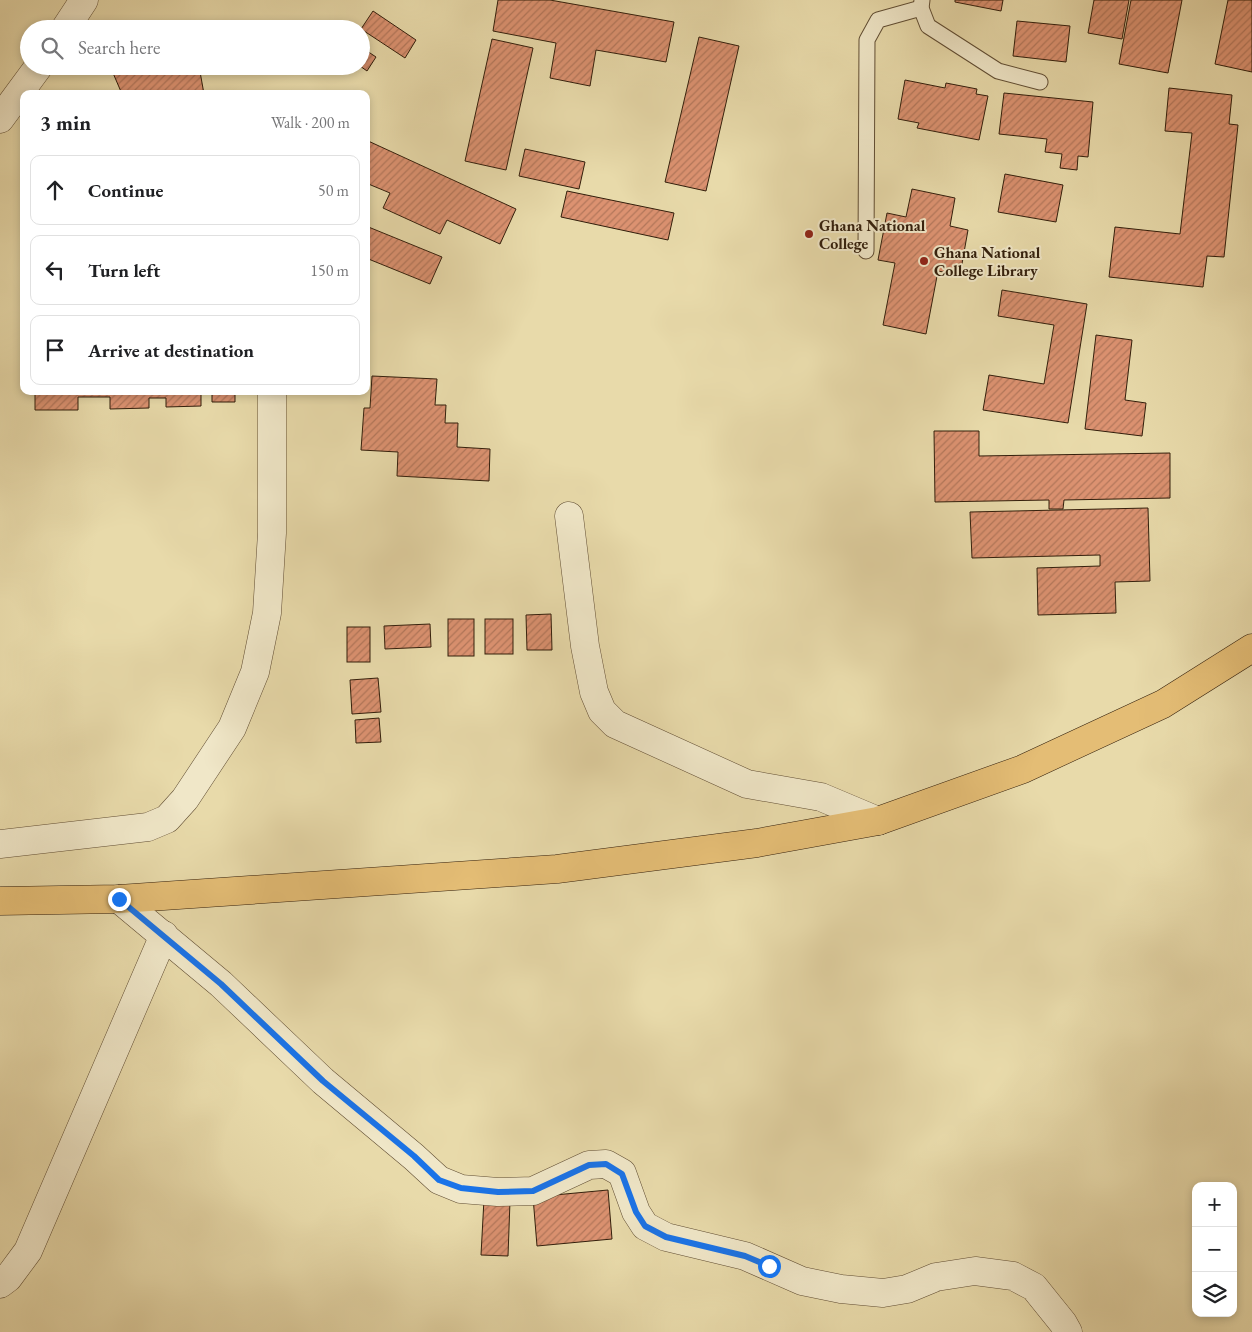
<!DOCTYPE html>
<meta charset="utf-8">
<style>
:root{--surface:#fff;--page:#f6f6f6;--text:#202124;--muted:#757577;--line:#e0e0e0}
body{margin:0;font-family:"EB Garamond",serif;background:var(--page);color:var(--text)}
.controls{position:absolute;right:15px;bottom:15px;display:grid;overflow:hidden;border-radius:10px;box-shadow:0 2px 8px #0003}
.controls button{width:45px;height:45px;display:grid;place-items:center;padding:0;border:0;border-bottom:1px solid var(--line);background:var(--surface);color:var(--text);font:25px sans-serif}
.stop{position:absolute;width:15px;height:15px;margin:-11px;border:4px solid #1a73e8;border-radius:50%;background:#fff}
.stop.end{background:#1a73e8;border-color:#fff;box-shadow:0 1px 5px #0008}
.list{margin:0;padding:0;list-style:none}
h2{display:flex;justify-content:space-between;align-items:center;height:65px;margin:0;padding:0 20px;font-size:21px}
h2 small{font-size:16px;font-weight:400;color:var(--muted)}
.list li{display:grid;grid-template-columns:32px 1fr auto;gap:15px;align-items:center;box-sizing:border-box;height:70px;margin:0 10px 10px;padding:0 10px;border:1px solid var(--line);border-radius:10px}
.list b{display:block;font-size:19px;white-space:nowrap}
.list em{font-size:16px;font-style:normal;color:var(--muted)}
.icon{flex:none;width:28px;height:28px;fill:none;stroke:currentColor;stroke-width:2;stroke-linecap:round;stroke-linejoin:round}
.map{position:relative;flex:none;width:1252px;height:1332px;overflow:hidden}
.search{position:absolute;background:var(--surface);box-shadow:0 2px 8px #0003;left:20px;top:20px;width:350px;height:55px;display:flex;align-items:center;gap:12px;box-sizing:border-box;padding:0 18px;border-radius:28px;color:var(--muted);font-size:19px}
.panel{position:absolute;background:var(--surface);box-shadow:0 2px 8px #0003;left:20px;top:90px;width:350px;height:305px;border-radius:10px}
.map>svg:first-child{display:block}
.building{fill:url(#building-hatch);stroke:#321e0b}
.lines{fill:none;stroke-linecap:round;stroke-linejoin:round}
.lane-casing{stroke:#604d33;stroke-width:17}
.street-casing{stroke:#604d33;stroke-width:29}
.highway-casing{stroke:#321e0b;stroke-width:29}
.lane{stroke:#f0e7c8;stroke-width:15}
.street{stroke:#f0e7c8;stroke-width:28}
.highway{stroke:#e4bd75;stroke-width:28}
.route{stroke:#1a73e8;stroke-width:6}
.poi-dot{fill:#8f2418;stroke:#f0e7c8;stroke-width:2}
.labels{text-anchor:middle;dominant-baseline:central;stroke-width:4;stroke-linejoin:round;paint-order:stroke}
.poi-label{font-size:16px;font-weight:bold;fill:#321e0b;stroke:#f0e7c8;text-anchor:start}
</style>
<div class="map">
<svg width="1252" height="1332" viewBox="0 0 1252 1332">
<defs>
<pattern id="building-hatch" width="6" height="6" patternUnits="userSpaceOnUse" patternTransform="scale(1.25)"><rect width="6" height="6" fill="#dc9271"/><path d="M-1 1l2-2M0 6l6-6M5 7l2-2" fill="none" stroke="#b3775b"/></pattern>
</defs>
<rect width="100%" height="100%" fill="#e8daaa"/>
<filter id="stains"><feTurbulence type="fractalNoise" baseFrequency=".004" numOctaves="4"/><feColorMatrix values="0 0 0 0 .2 0 0 0 0 .09 0 0 0 0 .02 0 0 0 .5 -.17"/></filter>
<radialGradient id="worn" r=".72"><stop offset=".6" stop-color="#630" stop-opacity="0"/><stop offset="1" stop-color="#630" stop-opacity=".3"/></radialGradient>
<g class="building">
<polygon points="498,0 550,0 674,22 666,62 596,50 590,86 550,78 556,43 493,31"/>
<polygon points="955,0 1003,0 1001,11 955,2"/>
<polygon points="1094,0 1129,0 1122,39 1088,33"/>
<polygon points="1131,0 1182,0 1168,73 1119,64"/>
<polygon points="1228,0 1252,0 1252,72 1215,64"/>
<polygon points="373,11 416,40 405,58 361,29"/>
<polygon points="1017,21 1070,26 1066,62 1013,56"/>
<polygon points="699,37 739,46 706,191 665,182"/>
<polygon points="492,39 533,48 506,170 465,161"/>
<polygon points="361,47 376,57 367,71 360,66"/>
<polygon points="110,66 199,66 204,94 122,94"/>
<polygon points="905,80 945,88 946,83 977,89 976,94 988,96 979,140 917,128 919,123 898,119"/>
<polygon points="1169,88 1232,95 1229,124 1238,125 1224,257 1207,256 1203,287 1109,277 1115,227 1180,234 1192,133 1165,131"/>
<polygon points="1004,93 1093,102 1088,157 1078,156 1077,170 1060,168 1062,154 1045,152 1047,139 999,134"/>
<polygon points="366,140 516,209 500,244 447,220 440,234 383,208 390,193 366,183"/>
<polygon points="525,149 585,162 579,189 519,176"/>
<polygon points="1005,174 1063,185 1056,222 998,212"/>
<polygon points="912,189 955,198 950,226 968,230 960,275 938,271 926,334 883,325 895,263 878,260 887,213 906,217"/>
<polygon points="567,191 674,213 668,240 561,217"/>
<polygon points="366,226 442,257 430,284 366,258"/>
<polygon points="1002,290 1087,304 1068,423 983,410 989,375 1044,384 1054,325 998,316"/>
<polygon points="1096,335 1132,340 1125,400 1146,403 1142,436 1085,429"/>
<polygon points="372,376 437,379 435,405 446,405 445,423 458,423 457,447 490,449 489,481 397,476 398,452 361,450 364,408 370,408"/>
<polygon points="35,391 235,391 235,402 212,402 212,394 201,394 201,406 166,407 166,398 149,398 149,408 110,409 110,397 78,397 78,410 35,410"/>
<polygon points="934,431 979,431 979,456 1170,453 1170,498 1064,500 1063,509 1049,509 1049,500 935,502"/>
<polygon points="1148,508 1150,581 1115,582 1116,613 1038,615 1037,568 1100,566 1100,555 972,558 970,512"/>
<polygon points="551,614 552,650 527,650 526,615"/>
<rect x="448" y="619" width="26" height="37"/>
<rect x="485" y="619" width="28" height="35"/>
<polygon points="430,624 431,647 385,649 384,626"/>
<rect x="347" y="627" width="23" height="35"/>
<polygon points="378,678 381,712 352,714 350,680"/>
<polygon points="379,718 381,742 356,743 355,720"/>
<polygon points="608,1190 612,1239 537,1246 533,1197"/>
<polygon points="484,1199 510,1201 508,1256 481,1255"/>
</g>
<g class="lines">
<g class="lane-casing">
<g id="lane">
<polyline points="922,0 921,8 928,26 998,71 1040,82"/>
<polyline points="866,251 867,40 878,20 921,8"/>
</g>
</g>
<g class="street-casing">
<g id="street">
<polyline points="65,29 84,0"/>
<polyline points="0,119 39,66"/>
<polyline points="569,516 585,646 594,692 602,711 615,724 747,784 821,797 878,821"/>
<polyline points="0,844 148,827 167,819 185,799 232,728 255,672 267,613 272,533 272,391"/>
<polyline points="119,899 221,984 323,1081 414,1157 439,1180 461,1189 498,1192 533,1191 589,1165 606,1164 622,1173 636,1212 645,1226 666,1237 745,1256 802,1281 841,1289 883,1293 907,1289 936,1277 975,1271 1013,1276 1034,1287 1063,1323 1068,1332"/>
<polyline points="0,1284 8,1278 28,1251 164,935"/>
</g>
</g>
<g class="highway-casing">
<polyline id="highway" points="0,901 119,899 557,869 757,843 878,821 1023,769 1163,704 1252,648"/>
</g>
<use href="#lane" class="lane"/>
<use href="#street" class="street"/>
<use href="#highway" class="highway"/>
</g>
<g class="lines">
<polyline class="route" points="119,899 221,984 323,1081 414,1156 439,1180 461,1188 498,1192 533,1191 589,1165 606,1164 622,1174 636,1212 645,1226 666,1237 745,1256 769,1266"/>
</g>
<g class="poi-dot">
<circle cx="809" cy="234" r="5"/>
<circle cx="924" cy="261" r="5"/>
</g>
<g class="labels">
<g class="poi-label">
<text x="819" y="225">Ghana National<tspan x="819" dy="18">College</tspan></text>
<text x="934" y="252">Ghana National<tspan x="934" dy="18">College Library</tspan></text>
</g>
</g>
<rect width="100%" height="100%" filter="url(#stains)"/>
<rect width="100%" height="100%" fill="url(#worn)"/>
</svg>
<div class="controls">
<button>+</button>
<button>−</button>
<button><svg class="icon" aria-label="layers" viewBox="0 0 24 24"><path d="M12 4l9 5-9 5-9-5zM3 14l9 5 9-5"/></svg></button>
</div>
<div class="stop" style="left:769px;top:1266px"></div>
<div class="stop end" style="left:119px;top:899px"></div>
<div class="search"><svg class="icon" aria-label="search" viewBox="0 0 24 24"><circle cx="10" cy="10" r="6"/><path d="M15 15l6 6"/></svg>Search here</div>
<section class="panel">
<h2>3 min<small>Walk · 200 m</small></h2>
<ul class="list">
<li><svg class="icon" aria-label="ahead" viewBox="0 0 24 24"><path d="M12 20V5M6 11l6-6 6 6"/></svg><div><b>Continue</b></div><em>50 m</em></li>
<li><svg class="icon" aria-label="left" viewBox="0 0 24 24"><path d="M17 20v-9H6M10 6l-5 5 5 5"/></svg><div><b>Turn left</b></div><em>150 m</em></li>
<li><svg class="icon" aria-label="arrive" viewBox="0 0 24 24"><path d="M6 21V4h12l-3 4 3 4H6"/></svg><div><b>Arrive at destination</b></div></li>
</ul>
</section>
</div>
